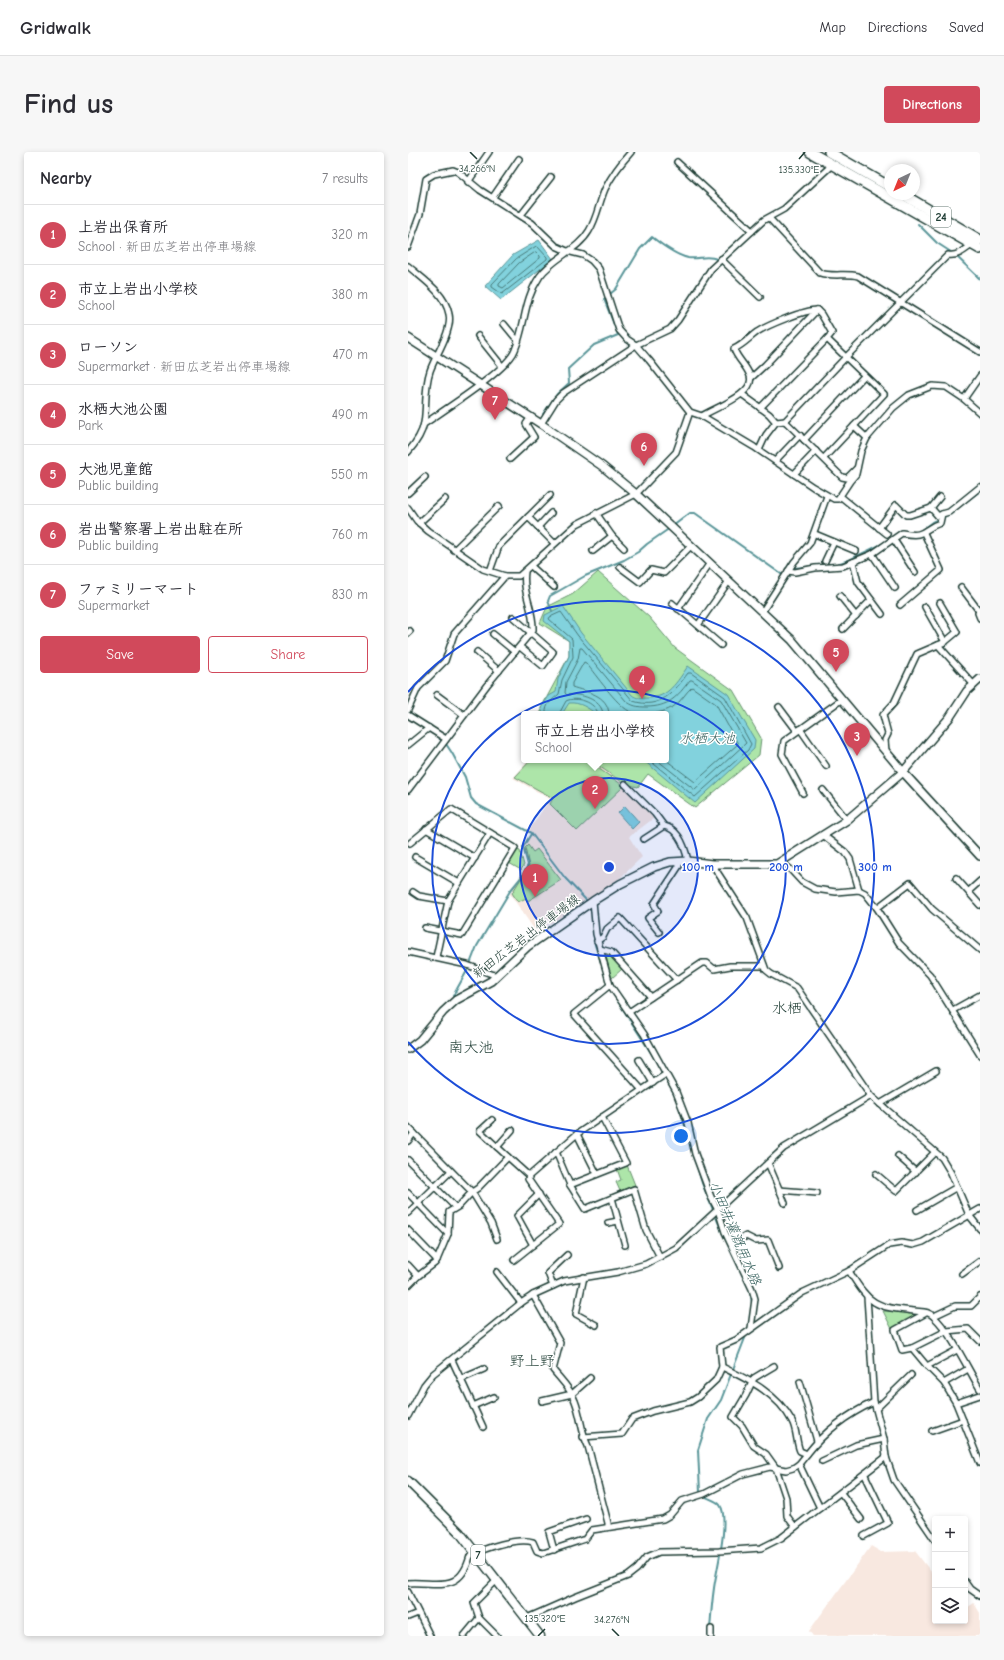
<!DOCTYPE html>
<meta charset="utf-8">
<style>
:root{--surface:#fff;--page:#f7f7f7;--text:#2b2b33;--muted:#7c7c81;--line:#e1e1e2;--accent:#d1495b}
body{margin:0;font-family:"Comic Neue","Klee One",sans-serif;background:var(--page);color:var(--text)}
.controls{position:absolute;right:12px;bottom:12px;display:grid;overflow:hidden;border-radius:4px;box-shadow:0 2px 6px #0003}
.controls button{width:36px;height:36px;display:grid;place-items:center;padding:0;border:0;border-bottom:1px solid var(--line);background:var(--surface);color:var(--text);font:20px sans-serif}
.compass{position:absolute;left:476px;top:12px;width:36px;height:36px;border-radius:50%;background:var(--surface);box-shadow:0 2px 6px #0003;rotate:223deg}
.you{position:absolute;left:273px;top:984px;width:14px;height:14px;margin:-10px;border:3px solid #fff;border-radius:50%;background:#1a73e8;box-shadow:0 0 0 6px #1a73e833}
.badge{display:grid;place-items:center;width:26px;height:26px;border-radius:50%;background:var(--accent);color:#fff;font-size:13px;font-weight:700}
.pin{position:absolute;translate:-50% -33px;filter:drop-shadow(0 1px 2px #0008)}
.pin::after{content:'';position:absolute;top:21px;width:14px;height:12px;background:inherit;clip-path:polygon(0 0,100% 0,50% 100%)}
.popup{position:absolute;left:113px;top:559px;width:148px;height:52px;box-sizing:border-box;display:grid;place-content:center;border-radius:4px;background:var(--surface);filter:drop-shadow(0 1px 3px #0005);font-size:13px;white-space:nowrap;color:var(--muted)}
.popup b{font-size:15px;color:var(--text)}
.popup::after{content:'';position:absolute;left:50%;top:100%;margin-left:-8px;border:8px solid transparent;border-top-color:var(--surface)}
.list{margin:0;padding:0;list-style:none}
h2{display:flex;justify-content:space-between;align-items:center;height:52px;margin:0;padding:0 16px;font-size:17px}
h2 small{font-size:13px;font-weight:400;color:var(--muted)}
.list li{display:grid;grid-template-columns:26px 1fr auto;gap:12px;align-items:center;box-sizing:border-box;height:60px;padding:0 16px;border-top:1px solid var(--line)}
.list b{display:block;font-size:15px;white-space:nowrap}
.list p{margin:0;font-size:13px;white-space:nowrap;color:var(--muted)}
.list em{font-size:13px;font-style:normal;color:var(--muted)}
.actions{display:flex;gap:8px;padding:12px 16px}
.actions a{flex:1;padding:9px 0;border:1px solid var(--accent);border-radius:4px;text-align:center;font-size:14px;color:var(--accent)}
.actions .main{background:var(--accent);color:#fff}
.icon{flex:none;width:22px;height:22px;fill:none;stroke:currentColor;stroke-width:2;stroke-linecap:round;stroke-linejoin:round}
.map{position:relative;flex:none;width:572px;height:1484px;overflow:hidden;border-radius:4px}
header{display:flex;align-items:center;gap:24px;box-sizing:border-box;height:56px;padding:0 20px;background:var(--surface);border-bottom:1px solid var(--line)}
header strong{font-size:19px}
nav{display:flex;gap:22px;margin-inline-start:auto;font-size:14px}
.intro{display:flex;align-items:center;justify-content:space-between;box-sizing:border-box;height:96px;padding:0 24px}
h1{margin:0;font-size:28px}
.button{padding:10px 18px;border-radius:4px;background:var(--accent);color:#fff;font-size:14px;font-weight:700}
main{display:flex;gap:24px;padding:0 24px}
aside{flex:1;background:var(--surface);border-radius:4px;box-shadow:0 2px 6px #0003}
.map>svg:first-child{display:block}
.built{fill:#f8e8e0}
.green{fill:#ade5a9;stroke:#66916e}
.water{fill:#82d2dd;stroke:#5a9699}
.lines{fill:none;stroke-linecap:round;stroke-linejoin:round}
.shore{stroke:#477978;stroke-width:1}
.stream{stroke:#5a9699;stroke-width:2}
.street-casing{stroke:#1f3d34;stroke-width:8}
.secondary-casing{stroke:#1f3d34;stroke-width:10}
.primary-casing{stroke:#1f3d34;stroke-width:11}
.highway-casing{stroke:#1f3d34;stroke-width:12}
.street{stroke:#fff;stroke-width:5}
.secondary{stroke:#fff;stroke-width:7}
.primary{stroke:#fff;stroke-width:8}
.highway{stroke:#fff;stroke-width:9}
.ticks{fill:none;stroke:#1f3d34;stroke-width:1.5}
.ring{fill:none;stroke:#1d4ed8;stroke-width:2}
.labels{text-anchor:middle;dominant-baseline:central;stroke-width:3;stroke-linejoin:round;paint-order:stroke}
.shield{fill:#fff;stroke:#627771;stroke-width:1}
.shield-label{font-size:12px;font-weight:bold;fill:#1f3d34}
.street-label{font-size:13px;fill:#1f3d34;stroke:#fff}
.water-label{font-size:14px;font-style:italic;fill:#38625e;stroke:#fff}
.quarter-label{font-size:15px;fill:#1f3d34;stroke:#fff}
.ticks-label{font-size:10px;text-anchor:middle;fill:#1f3d34;stroke:#fff;stroke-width:3;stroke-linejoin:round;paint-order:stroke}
.centre{fill:#1d4ed8;stroke:#fff;stroke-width:2}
.ring-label{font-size:12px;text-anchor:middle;font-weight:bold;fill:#1d4ed8;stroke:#fff;stroke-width:3;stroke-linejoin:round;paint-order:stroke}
</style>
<header>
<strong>Gridwalk</strong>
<nav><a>Map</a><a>Directions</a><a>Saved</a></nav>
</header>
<div class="intro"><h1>Find us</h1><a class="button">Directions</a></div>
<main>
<aside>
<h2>Nearby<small>7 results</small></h2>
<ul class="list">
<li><span class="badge">1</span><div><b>上岩出保育所</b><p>School · 新田広芝岩出停車場線</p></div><em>320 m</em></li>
<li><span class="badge">2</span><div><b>市立上岩出小学校</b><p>School</p></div><em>380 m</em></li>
<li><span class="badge">3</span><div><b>ローソン</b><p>Supermarket · 新田広芝岩出停車場線</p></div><em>470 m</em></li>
<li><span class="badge">4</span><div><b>水栖大池公園</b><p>Park</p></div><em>490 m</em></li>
<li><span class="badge">5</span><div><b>大池児童館</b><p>Public building</p></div><em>550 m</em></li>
<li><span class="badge">6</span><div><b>岩出警察署上岩出駐在所</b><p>Public building</p></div><em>760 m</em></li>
<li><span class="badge">7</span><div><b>ファミリーマート</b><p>Supermarket</p></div><em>830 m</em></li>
</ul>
<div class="actions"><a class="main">Save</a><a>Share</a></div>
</aside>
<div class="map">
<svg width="572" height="1484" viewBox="0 0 572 1484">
<rect width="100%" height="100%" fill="#fff"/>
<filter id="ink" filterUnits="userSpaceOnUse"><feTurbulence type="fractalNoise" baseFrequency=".025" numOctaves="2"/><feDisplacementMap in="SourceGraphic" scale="8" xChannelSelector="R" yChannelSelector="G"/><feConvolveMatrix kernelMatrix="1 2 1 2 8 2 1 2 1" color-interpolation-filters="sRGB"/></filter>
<g filter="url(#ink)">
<g class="built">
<polygon points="121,608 182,608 217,632 246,666 221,685 234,705 212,726 179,748 158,726 121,678 142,647 105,626"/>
<polygon points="123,682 156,727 177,748 159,761 128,780 102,742 119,713 115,696"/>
<polygon points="463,1394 473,1400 507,1399 527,1425 527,1469 557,1469 557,1457 566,1451 572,1461 572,1484 405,1484 401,1479"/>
</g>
<g class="green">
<polygon points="190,420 241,465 267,496 325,538 353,586 351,603 287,656 240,622 230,635 217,632 182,608 258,608 258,562 133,562 133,556 161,504 161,489 132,471 139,455 165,442"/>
<polygon points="123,608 178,608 216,634 169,679 142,652 145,646 107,625"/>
<polygon points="120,693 125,700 129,697 153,728 120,749 118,746 110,750 104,741 121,714 117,696"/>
<polygon points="109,698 112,699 116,713 113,718 101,711"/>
<polygon points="202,803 214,817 204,826 198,805"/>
<polygon points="219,1013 227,1033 212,1039 208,1030 213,1028 209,1017"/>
<polygon points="475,1159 512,1161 484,1177"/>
</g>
<g class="water">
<polygon points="131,88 145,107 93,148 77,134 105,103"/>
<path d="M155,454L173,481L224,543C229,547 234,546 240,546C260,546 269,530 280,514L320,542L347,588L346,597L287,651L235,608H258V562H188C180,556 172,550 161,551L154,562H135L133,556L141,544L148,540L150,527L161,504V489L136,469L137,463Z"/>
<polygon points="217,654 231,670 224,677 210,661"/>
</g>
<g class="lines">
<g class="shore">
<polygon points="129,94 139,105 139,107 94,142 84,135 84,132 108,107"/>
<polygon points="128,100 132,104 132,106 95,136 91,134 91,132 111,111"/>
<path d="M138,562C137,551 145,548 151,542L154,528L165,505L164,487L141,467L142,465L153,460L170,484L225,549C252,558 266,540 280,521H283L317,545L343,592L340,598L287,645L241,608"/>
<path d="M151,562L158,549C168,544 188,550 190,562"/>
<path d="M195,562C194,547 171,541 159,543L157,541L158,530L170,507L172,496H174L218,549C224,554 230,555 238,555C261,555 269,545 282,528H284L313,548L338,591L287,638L249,608"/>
<path d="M201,562C200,542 178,540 164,535V531L176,510L178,511C188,523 208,552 221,559C234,565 253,562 265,555C273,550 277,541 284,535L308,552L330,592L287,630L258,608"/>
</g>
<g class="stream">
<polyline points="510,72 529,91 546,102 572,127"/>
<path d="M135,262L149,242L161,231L160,217L186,193L210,183L196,147L208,137L232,97L244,85C254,93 267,103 280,106C290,108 298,102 309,107"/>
<polyline points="265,374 282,361 287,361 373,422 381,424 386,416 429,412 441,408 476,391"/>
<polyline points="512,379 524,370 542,362 572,339"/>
<polyline points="144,459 140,449 142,444 177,424 216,408 230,400 239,392 262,376"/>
<polyline points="25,581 38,592 44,601 57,625 63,646 68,652 123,681 157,726 178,748"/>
<polyline points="184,766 187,793 196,819"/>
<polyline points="204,840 247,907"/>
<polyline points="45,844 60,817 69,794 102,739 115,723 120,713 115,695 123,682"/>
<polyline points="264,937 268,946"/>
<polyline points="272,957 283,994"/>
<polyline points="288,1011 294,1031 315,1082"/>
<polyline points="325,1102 342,1138 344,1151"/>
<path d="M302,1477C303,1463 304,1450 306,1436C308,1420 322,1367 312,1353C307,1347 297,1347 292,1340L290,1298L300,1267L313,1248L339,1181"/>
</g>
<g class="street-casing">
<g id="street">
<polyline points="269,10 344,79"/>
<polyline points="60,30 81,0"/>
<polyline points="85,45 111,7"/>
<polyline points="113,63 143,25"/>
<path d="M361,66L412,121C424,125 438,121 450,124L572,200"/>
<polyline points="0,95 12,62 18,27 26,22 45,18 50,20 72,38 124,71 148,94 159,99 175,103 184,109 191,117 211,178 219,187 228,193 241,208 282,260 294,264 346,295 405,335 426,347 430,347 442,329 448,322 453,299 459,286 485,256 501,243 524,234 538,235 556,247 572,261"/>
<polyline points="313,107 352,145"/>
<path d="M0,114C15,127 37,141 41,162C45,178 27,204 22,219C16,236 19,254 16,271C14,282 7,292 0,300"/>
<polyline points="96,172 110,189"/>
<polyline points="70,184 94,214"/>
<polyline points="343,226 357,213 409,158"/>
<polyline points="335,243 361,262 368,270 377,269 434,325 439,326 449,316"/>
<polyline points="556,247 572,224"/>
<polyline points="352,256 419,187"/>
<path d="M294,264C306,256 348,242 342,224C339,214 329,207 326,197C335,193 341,186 349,180C360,173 396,158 409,158L413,162L424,181L419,187L476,242L416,306"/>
<path d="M377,269L438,205L540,103C549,105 557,98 565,92"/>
<path d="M16,272C36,258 100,218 107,198C118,172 115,149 132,124C145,106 170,98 181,79C189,66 191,51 197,37C204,23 213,11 223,0"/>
<polyline points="133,272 148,248 155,241 228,193 262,177 270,168 303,117 356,68 376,57 425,12"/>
<polyline points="446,274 459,286"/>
<polyline points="396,288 456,224"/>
<polyline points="351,298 358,283 368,270"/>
<polyline points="102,307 126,285 118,272 123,265"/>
<polyline points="367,309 392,283"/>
<polyline points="386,322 408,299"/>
<polyline points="0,341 17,325"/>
<polyline points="432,344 479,382"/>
<polyline points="0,356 9,369 20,379 75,417 97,424 111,424 169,372 228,342 268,300 282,260"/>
<polyline points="523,356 530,364 534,362"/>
<polyline points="188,361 204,384 216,396"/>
<polyline points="120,365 146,391"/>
<polyline points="11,371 37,347"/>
<polyline points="130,375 143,361"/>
<polyline points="471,376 488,353 498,363 502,363 523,356 532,345"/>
<polyline points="407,382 448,399"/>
<polyline points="486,388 507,420"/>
<polyline points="46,398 91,354"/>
<polyline points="185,399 204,384"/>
<polyline points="464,402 487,436"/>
<polyline points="417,409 426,390"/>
<polyline points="445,410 450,430 474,462"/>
<polyline points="123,414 146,435"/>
<polyline points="212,415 232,430 243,418 256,421 283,394"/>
<polyline points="82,419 91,394 142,343"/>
<path d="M380,419L387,420L407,416L435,414L464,402L494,381C519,386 513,377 532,371L534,362L541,360L572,335"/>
<polyline points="553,435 571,459"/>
<polyline points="432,444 448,464"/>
<polyline points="264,451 313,493"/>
<polyline points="492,453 533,418 516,381"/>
<polyline points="517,455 537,490"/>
<polyline points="270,457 302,411"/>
<polyline points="572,457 570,461 572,466"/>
<polyline points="354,460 386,410 402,391 419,344"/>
<polyline points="105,465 145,500 135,514 112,495"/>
<polyline points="290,473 321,429"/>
<polyline points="435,477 463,448"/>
<polyline points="0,481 2,479"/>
<polyline points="85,482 107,500"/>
<polyline points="530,493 537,490 549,480 532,451"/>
<polyline points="69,500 91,519"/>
<polyline points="29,543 56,563"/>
<polyline points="371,555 389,579"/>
<polyline points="0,558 10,536 37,509 46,482 97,424"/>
<polyline points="0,563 38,587"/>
<polyline points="392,577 418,614"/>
<polyline points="0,593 21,576"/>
<polyline points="478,599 477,588 480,582 475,563 486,551 509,502 530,493 566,533"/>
<path d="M217,632L247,662L256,674C271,677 277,695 280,709"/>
<path d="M0,638L79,533L125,478C126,457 114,441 117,420"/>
<polyline points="415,638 439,668"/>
<polyline points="395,641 374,602 376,589 433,548"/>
<polyline points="18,677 67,706"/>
<polyline points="415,683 437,700 442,707 451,738"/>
<polyline points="236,687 256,674"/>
<polyline points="2,691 43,657 107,696 54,783 17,776"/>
<polyline points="7,705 51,731"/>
<polyline points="374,711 382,717 394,730 407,737 428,740 451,738 457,741 469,756 491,791 522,823 572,903"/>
<polyline points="304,712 339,766 358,818 363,822 389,836 463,944 534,1006 543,1021 561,1063 572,1077"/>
<polyline points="548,726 572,753"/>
<polyline points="561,739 572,729"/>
<polyline points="5,740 11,744 40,749"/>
<polyline points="185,749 188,782 202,833 236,882 268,940 280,971 287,1002 303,1045 310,1058 317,1080 344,1137 347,1147 343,1176"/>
<polyline points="469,756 502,731 524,757 572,798"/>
<polyline points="251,780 240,766 250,759 246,752 271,714 271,709"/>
<polyline points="189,789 195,785 199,777 212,766 269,828"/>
<polyline points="192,797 203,800 243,845"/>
<polyline points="0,800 59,813 89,824"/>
<polyline points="28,805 40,749 82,681"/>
<polyline points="545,858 572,843"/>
<polyline points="221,860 294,811 299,811 306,817 322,814 356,814"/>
<polyline points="231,908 245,931"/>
<polyline points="234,938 258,922"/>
<polyline points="472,952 528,919"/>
<polyline points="84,968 72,979 100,1005"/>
<polyline points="0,975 64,1040 70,1036 100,1005 121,1024 169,982 234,938 166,862 202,833"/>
<polyline points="169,982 189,1022"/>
<polyline points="0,989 6,981"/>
<polyline points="89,995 104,978"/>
<polyline points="148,1000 162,1033 218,1011 194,965"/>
<polyline points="490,1004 508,1020"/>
<polyline points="0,1008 47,1055"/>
<polyline points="360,1011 377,1051"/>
<polyline points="468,1022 488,1039 527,1000"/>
<polyline points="162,1033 177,1057 226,1037 238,1078 252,1105"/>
<polyline points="371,1038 409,1041"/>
<polyline points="0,1041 40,1082"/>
<polyline points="204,1046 217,1093"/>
<polyline points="509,1058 549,1035"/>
<polyline points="0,1061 43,1019"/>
<polyline points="200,1071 210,1069"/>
<polyline points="0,1078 29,1108 27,1111 10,1124 0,1113"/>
<polyline points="324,1092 338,1084 348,1089 360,1088 371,1116"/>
<polyline points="125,1093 109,1064 131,1042"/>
<polyline points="29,1108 40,1082 41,1060 51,1054 64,1040 83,1071 89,1087"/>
<polyline points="106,1108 151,1072 120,1027 121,1024"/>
<path d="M441,1119C462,1153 467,1155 506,1159C514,1160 521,1159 526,1165C542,1179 560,1217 572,1237"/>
<polyline points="89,1120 113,1151"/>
<polyline points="554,1122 572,1109"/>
<polyline points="176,1125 168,1162 188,1173"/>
<polyline points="0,1134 10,1124"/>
<polyline points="145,1134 140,1121 159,1103"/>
<path d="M125,1143L152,1191L145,1218C153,1228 163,1237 167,1249C173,1264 173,1280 180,1294L200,1371V1375"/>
<polyline points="459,1145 466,1250 476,1287 478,1305 486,1328 527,1388"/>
<polyline points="526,1164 547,1154 563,1154 572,1145"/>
<polyline points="572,1189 560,1177 538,1179 504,1196 519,1214 536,1231 548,1251 572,1311"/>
<polyline points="504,1196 494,1198 487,1178 518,1161"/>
<polyline points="44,1208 75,1275"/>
<polyline points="366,1214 346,1226 338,1243 325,1265 334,1274 346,1294 358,1302 368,1316 378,1346 379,1364 387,1375"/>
<polyline points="519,1214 549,1198"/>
<polyline points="53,1227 76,1217"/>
<polyline points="392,1230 409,1289"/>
<polyline points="536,1231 560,1217"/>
<polyline points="134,1249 164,1242 182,1226"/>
<polyline points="548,1251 572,1243"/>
<polyline points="65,1254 86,1245"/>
<polyline points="468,1257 503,1223"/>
<polyline points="0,1264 16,1233 25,1222 113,1151 125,1143 156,1129 210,1120 238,1112 268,1096 376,996 463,944"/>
<polyline points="524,1279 555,1268"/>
<polyline points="175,1285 214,1282 224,1267 245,1259 282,1250 290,1245 308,1228 314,1215 312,1195 328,1188 394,1141 441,1119 481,1093 494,1091 505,1093 515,1090 572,1057"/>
<path d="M399,1302C417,1279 440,1262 466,1250"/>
<polyline points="414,1309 448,1293 476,1287"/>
<polyline points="391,1312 412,1356"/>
<polyline points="433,1341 453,1367"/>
<polyline points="456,1384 480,1371 457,1323"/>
<polyline points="146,1398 141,1380 178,1367"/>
<polyline points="89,1428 66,1451 71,1466 89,1484"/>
<polyline points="557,1430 562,1437 572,1444"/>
<path d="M0,1431C29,1429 52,1442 62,1404C76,1396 110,1385 125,1390L129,1399L135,1401L177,1387L184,1378L255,1367L262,1363L274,1349L296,1342L335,1322L362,1315L378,1318L385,1316L391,1312L399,1302L392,1299C388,1290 389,1278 384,1269C369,1241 341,1228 314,1215"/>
<polyline points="0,1440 22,1484"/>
<polyline points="0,1465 10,1461"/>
<polyline points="119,1466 167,1445 220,1424 229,1417 239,1405 251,1400 311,1399 353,1396 373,1386 478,1305"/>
<polyline points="303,1477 303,1484"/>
<polyline points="56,1484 71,1466"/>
</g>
</g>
<g class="secondary-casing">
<g id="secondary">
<polyline points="0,186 133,272 194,314 228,342 384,488 495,620 572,704"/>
<polyline points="0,897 12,888 35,860 48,848 83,829 119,795 185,749 212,732 246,715 262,710 280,709 304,712 369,712 439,668 495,620 542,565 559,539 572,527"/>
</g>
</g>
<g class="primary-casing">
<polyline id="primary" points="0,1329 52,1381 132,1484"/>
</g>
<g class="highway-casing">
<g id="highway">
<polyline points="402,0 572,97"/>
<polyline points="421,0 482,35"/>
<polyline points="494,42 572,88"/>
</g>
</g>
<use href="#street" class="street"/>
<use href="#secondary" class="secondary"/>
<use href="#primary" class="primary"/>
<use href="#highway" class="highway"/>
</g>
</g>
<path class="ticks" d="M62,0L69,7M391,7L397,0M204,1477L211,1484M130,1484L137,1477"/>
<circle cx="201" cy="715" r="89" fill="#1d4ed8" fill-opacity=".12"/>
<g class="ring">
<circle cx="201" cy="715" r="89"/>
<circle cx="201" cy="715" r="177"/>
<path d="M0 540A266 266 0 1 1 0 890"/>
</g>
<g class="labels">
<g class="shield">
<rect x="523" y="55" width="20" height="20" rx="3"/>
<rect x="63" y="1393" width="14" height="20" rx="3"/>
</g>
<g class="shield-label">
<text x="533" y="65">24</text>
<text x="70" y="1403">7</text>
</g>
<g class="street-label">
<text transform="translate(118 784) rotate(-37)">新田広芝岩出停車場線</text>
</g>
<g class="water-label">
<text x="299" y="586">水栖大池</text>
<text transform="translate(327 1081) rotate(67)">小田井灌漑用水路</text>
</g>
<g class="quarter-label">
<text x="379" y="856">水栖</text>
<text x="63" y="895">南大池</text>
<text x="124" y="1209">野上野</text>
</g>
</g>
<g class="ticks-label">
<text x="69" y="20">34.266°N</text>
<text x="391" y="21">135.330°E</text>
<text x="137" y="1470">135.320°E</text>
<text x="204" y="1471">34.276°N</text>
</g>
<circle cx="201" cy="715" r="6" class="centre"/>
<g class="ring-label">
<text x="290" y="719">100 m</text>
<text x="378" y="719">200 m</text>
<text x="467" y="719">300 m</text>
</g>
</svg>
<div class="controls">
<button>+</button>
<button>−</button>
<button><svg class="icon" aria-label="layers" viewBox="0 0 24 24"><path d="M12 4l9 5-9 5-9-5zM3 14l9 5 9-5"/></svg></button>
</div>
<svg class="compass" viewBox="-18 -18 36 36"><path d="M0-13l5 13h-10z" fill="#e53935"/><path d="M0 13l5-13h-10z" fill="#7c7c81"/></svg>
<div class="you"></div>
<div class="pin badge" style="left:127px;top:745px">1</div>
<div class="pin badge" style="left:187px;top:657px">2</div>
<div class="popup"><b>市立上岩出小学校</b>School</div>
<div class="pin badge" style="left:449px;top:604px">3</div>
<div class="pin badge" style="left:234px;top:547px">4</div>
<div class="pin badge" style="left:428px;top:520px">5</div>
<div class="pin badge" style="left:236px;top:314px">6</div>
<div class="pin badge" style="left:87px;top:268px">7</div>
</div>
</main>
